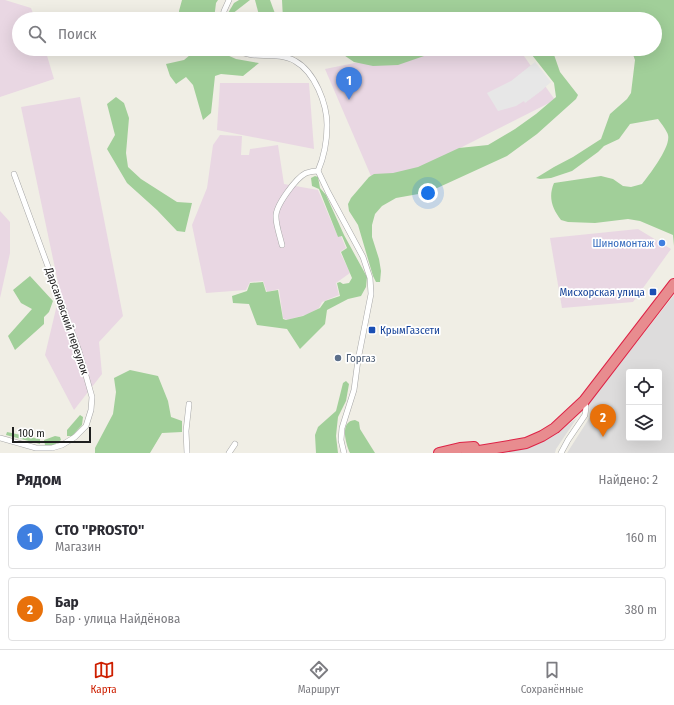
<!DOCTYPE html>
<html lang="ru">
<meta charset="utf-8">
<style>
:root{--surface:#fff;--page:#f7f7f7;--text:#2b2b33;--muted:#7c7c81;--line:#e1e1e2;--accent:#cd1f00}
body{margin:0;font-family:"Fira Sans Condensed",sans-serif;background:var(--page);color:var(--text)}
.controls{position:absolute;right:12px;bottom:12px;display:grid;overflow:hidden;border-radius:4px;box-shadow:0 4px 16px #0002}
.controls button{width:36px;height:36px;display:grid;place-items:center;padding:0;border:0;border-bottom:1px solid var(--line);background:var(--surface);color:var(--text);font:20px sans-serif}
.scale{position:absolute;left:12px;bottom:10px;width:79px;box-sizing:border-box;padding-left:4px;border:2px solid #1f1f1f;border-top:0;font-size:11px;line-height:14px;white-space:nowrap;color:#1f1f1f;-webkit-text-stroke:3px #fff;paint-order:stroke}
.you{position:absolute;left:428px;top:193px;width:14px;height:14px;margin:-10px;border:3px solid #fff;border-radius:50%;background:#1a73e8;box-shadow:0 0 0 6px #1a73e833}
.badge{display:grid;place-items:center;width:26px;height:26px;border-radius:50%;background:var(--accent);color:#fff;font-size:13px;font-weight:700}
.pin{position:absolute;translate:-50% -33px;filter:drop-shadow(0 1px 2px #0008)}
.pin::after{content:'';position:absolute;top:21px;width:14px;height:12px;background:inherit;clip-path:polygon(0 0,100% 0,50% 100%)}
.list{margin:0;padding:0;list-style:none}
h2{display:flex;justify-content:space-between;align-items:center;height:52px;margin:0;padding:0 16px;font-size:17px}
h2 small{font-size:13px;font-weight:400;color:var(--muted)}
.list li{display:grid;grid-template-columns:26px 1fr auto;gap:12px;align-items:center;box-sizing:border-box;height:64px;margin:0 8px 8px;padding:0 8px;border:1px solid var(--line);border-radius:4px}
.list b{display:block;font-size:15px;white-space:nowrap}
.list p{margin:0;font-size:13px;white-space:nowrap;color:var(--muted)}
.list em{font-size:13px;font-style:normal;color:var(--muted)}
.icon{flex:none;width:22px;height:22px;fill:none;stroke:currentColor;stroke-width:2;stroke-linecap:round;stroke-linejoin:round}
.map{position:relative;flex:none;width:674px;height:453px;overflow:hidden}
.search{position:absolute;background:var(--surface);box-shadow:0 4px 16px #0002;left:12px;right:12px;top:12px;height:44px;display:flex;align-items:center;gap:10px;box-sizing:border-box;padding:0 14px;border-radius:22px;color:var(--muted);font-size:15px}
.sheet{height:196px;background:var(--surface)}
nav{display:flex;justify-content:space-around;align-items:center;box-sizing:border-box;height:56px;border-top:1px solid var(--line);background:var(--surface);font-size:11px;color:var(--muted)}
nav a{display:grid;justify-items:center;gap:2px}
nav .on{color:var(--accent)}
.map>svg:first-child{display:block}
.residential{fill:#dddcdc;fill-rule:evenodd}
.industrial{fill:#e9d7e3}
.forest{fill:#a1cf99}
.parking{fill:#e7e7e7}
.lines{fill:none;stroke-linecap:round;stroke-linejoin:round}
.street-casing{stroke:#a6a6a6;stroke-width:6}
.highway-casing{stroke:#dd2346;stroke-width:12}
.street{stroke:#fff;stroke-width:5}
.highway{stroke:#e88c8f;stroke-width:10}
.shop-dot{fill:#3f7fe0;stroke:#fff;stroke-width:1.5}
.transit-dot{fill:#1a4fb4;stroke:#fff;stroke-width:1.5}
.service-dot{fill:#5c6f8a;stroke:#fff;stroke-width:1.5}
.labels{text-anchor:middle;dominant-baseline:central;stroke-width:3.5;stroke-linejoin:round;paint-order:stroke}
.shop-label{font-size:11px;fill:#366cbe;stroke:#fff;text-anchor:end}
.transit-label{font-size:11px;fill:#164399;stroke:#fff;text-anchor:end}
.street-label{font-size:11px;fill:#1f1f1f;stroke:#fff}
.service-label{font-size:11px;fill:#4e5e75;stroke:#fff;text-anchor:start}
</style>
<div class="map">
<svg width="674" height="453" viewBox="0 0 674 453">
<rect width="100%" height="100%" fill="#f0eee5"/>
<g class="residential">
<path d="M674,295V453H567L590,417L589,403ZM629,372H659V438H629Z"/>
<polygon points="577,418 556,449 555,453 491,453 522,448 549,438"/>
</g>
<g class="industrial">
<polygon points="0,0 5,0 31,8 35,19 19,19 19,49 45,49 54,79 0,97"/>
<polygon points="424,49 519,49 555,100 377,190 325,69"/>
<polygon points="220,83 309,83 314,149 217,130"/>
<polygon points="80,97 123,316 99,342 102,374 74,410 45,355 60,292 21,107"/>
<polygon points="220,135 242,136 241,155 249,155 250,149 278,145 284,184 318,190 338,237 341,236 346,248 340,252 350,273 336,283 339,295 322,302 319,308 309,314 287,320 283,318 279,289 267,292 263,281 250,282 246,290 206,293 192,225 207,188 213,145"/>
<polygon points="0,211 10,222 10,253 0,298"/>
<polygon points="638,229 671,249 633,302 562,308 550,238"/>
</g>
<g class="forest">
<polygon points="182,0 218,0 216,3 214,19 179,19 179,11"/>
<polygon points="239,0 250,0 232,14 228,13 234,3"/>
<polygon points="255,0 270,0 277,19 260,19"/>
<path d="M282,0H674V246L673,235L640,221L628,219L595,223L568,222L561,220C552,208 548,197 554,183L601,176L613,179L623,186L631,187L642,184C649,175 671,147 668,135C667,131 661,123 658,119L630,124L619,139L604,146L598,152L572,171L551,178L540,179L536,178L554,167L573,157L601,139L610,114L627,99L631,93L635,60L631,49H655V19H283Z"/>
<polygon points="196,49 217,49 218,51 236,59 259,63 243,76 221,74 215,76 211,113 203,120 193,85 186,77 176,84 170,76 166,64 184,60 196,50"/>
<polygon points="335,49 439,49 424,56 398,65 373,66 354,62"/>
<polygon points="525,49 552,49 560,72 578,95 576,99 537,134 507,156 435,189 424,193 396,198 382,206 375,214 372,225 372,237 379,259 381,271 380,282 376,282 373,276 358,225 349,211 348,204 351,198 369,177 374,174 393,173 418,167 459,148 488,145 515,129 536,114 556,97 554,83 532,55"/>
<polygon points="116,97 124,103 129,118 126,153 128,167 141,179 177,202 192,203 185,232 177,231 157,210 127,183 107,149 115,135 107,104"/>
<polygon points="315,176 318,177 320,188 326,195 344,235 367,277 366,287 361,296 348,299 327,310 325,324 300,349 287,329 257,325 249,304 233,303 232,296 247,291 250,283 263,282 266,292 278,290 283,319 286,320 303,316 320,308 325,301 340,296 337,283 340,282 343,284 349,283 352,278 341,252 347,248 342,236 338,237 319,189 312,186 311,178"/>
<polygon points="30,276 53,301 49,312 44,317 44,324 15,350 8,336 32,309 21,303 13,290"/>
<polygon points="130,370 158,376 168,401 171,417 182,421 182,432 162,433 150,453 95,453 95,448 113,414 116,392 114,378"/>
<polygon points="346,381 349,384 346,401 338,417 337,426 336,436 338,453 316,453 315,435 318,427 336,411 343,383"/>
<polygon points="80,415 83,417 82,425 72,436 67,436 67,430"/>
<path d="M355,420L359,422L360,429L375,453H350C346,444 339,421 355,420Z"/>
<polygon points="7,432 40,439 40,444 6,435"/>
<polygon points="55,436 60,437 61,440 54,445 45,445 44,440"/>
</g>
<polygon class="parking" points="535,62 551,82 541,91 525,103 524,101 516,106 498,111 487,93 511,81"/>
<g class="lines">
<g class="street-casing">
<g id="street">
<polyline points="222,19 224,11 229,0"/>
<path d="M233,49L235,51C241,52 247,54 253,55C267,56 283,54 295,61C315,72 327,104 327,125C327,140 324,157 318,171L328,192L363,257L370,278L371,294L358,360L354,390L342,428L341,440L344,453"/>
<path d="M282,245C280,236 276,226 276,217C275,206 296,178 306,173C309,172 314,171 318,171"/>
<polyline points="0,438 36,448 52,448 62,445 75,437 86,426 91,410 92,397 79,351 14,174"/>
<polyline points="187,453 186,431 189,404"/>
<polyline points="229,453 235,444"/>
<polyline points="561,453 568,440 585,415 586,407 584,401"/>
</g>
</g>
<g class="highway-casing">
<g id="highway">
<polyline points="439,453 460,448 474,447"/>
<polyline points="467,453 526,443 542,436 555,428 584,401 674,284"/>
</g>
</g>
<use href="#street" class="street"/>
<use href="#highway" class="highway"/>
</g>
<circle class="shop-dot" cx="662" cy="243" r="4"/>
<g class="transit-dot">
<rect x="649" y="288" width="8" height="8" rx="2"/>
<rect x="368" y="326" width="8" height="8" rx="2"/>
</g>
<circle class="service-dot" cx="338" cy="358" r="4"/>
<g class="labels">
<g class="shop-label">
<text x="654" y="243">Шиномонтаж</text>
</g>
<g class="transit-label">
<text x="645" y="292">Мисхорская улица</text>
<text x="380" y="330" text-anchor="start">КрымГазсети</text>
</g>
<g class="street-label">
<text transform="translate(67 321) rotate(71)">Дарсановский переулок</text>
</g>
<g class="service-label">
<text x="346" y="358">Горгаз</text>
</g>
</g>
</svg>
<div class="controls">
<button><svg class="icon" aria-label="locate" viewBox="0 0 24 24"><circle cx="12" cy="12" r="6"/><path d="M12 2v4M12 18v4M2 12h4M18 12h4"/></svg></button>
<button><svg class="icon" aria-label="layers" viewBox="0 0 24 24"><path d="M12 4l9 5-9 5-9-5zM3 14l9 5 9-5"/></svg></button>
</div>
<div class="scale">100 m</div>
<div class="you"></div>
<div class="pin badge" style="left:349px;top:100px;background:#3f7fe0">1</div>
<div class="pin badge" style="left:603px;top:437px;background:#e8710a">2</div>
<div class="search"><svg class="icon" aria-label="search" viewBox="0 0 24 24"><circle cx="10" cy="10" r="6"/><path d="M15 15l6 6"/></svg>Поиск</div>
</div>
<section class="sheet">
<h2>Рядом<small>Найдено: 2</small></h2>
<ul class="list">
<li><span class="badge" style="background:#3f7fe0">1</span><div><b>СТО &quot;PROSTO&quot;</b><p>Магазин</p></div><em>160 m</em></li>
<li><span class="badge" style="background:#e8710a">2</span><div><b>Бар</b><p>Бар · улица Найдёнова</p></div><em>380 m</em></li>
</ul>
</section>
<nav>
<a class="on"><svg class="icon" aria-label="map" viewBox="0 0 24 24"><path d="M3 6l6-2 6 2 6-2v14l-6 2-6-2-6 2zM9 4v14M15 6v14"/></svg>Карта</a>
<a><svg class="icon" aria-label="directions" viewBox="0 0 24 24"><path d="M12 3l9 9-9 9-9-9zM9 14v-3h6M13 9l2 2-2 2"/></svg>Маршрут</a>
<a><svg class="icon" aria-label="saved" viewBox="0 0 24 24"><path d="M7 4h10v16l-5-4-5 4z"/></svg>Сохранённые</a>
</nav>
